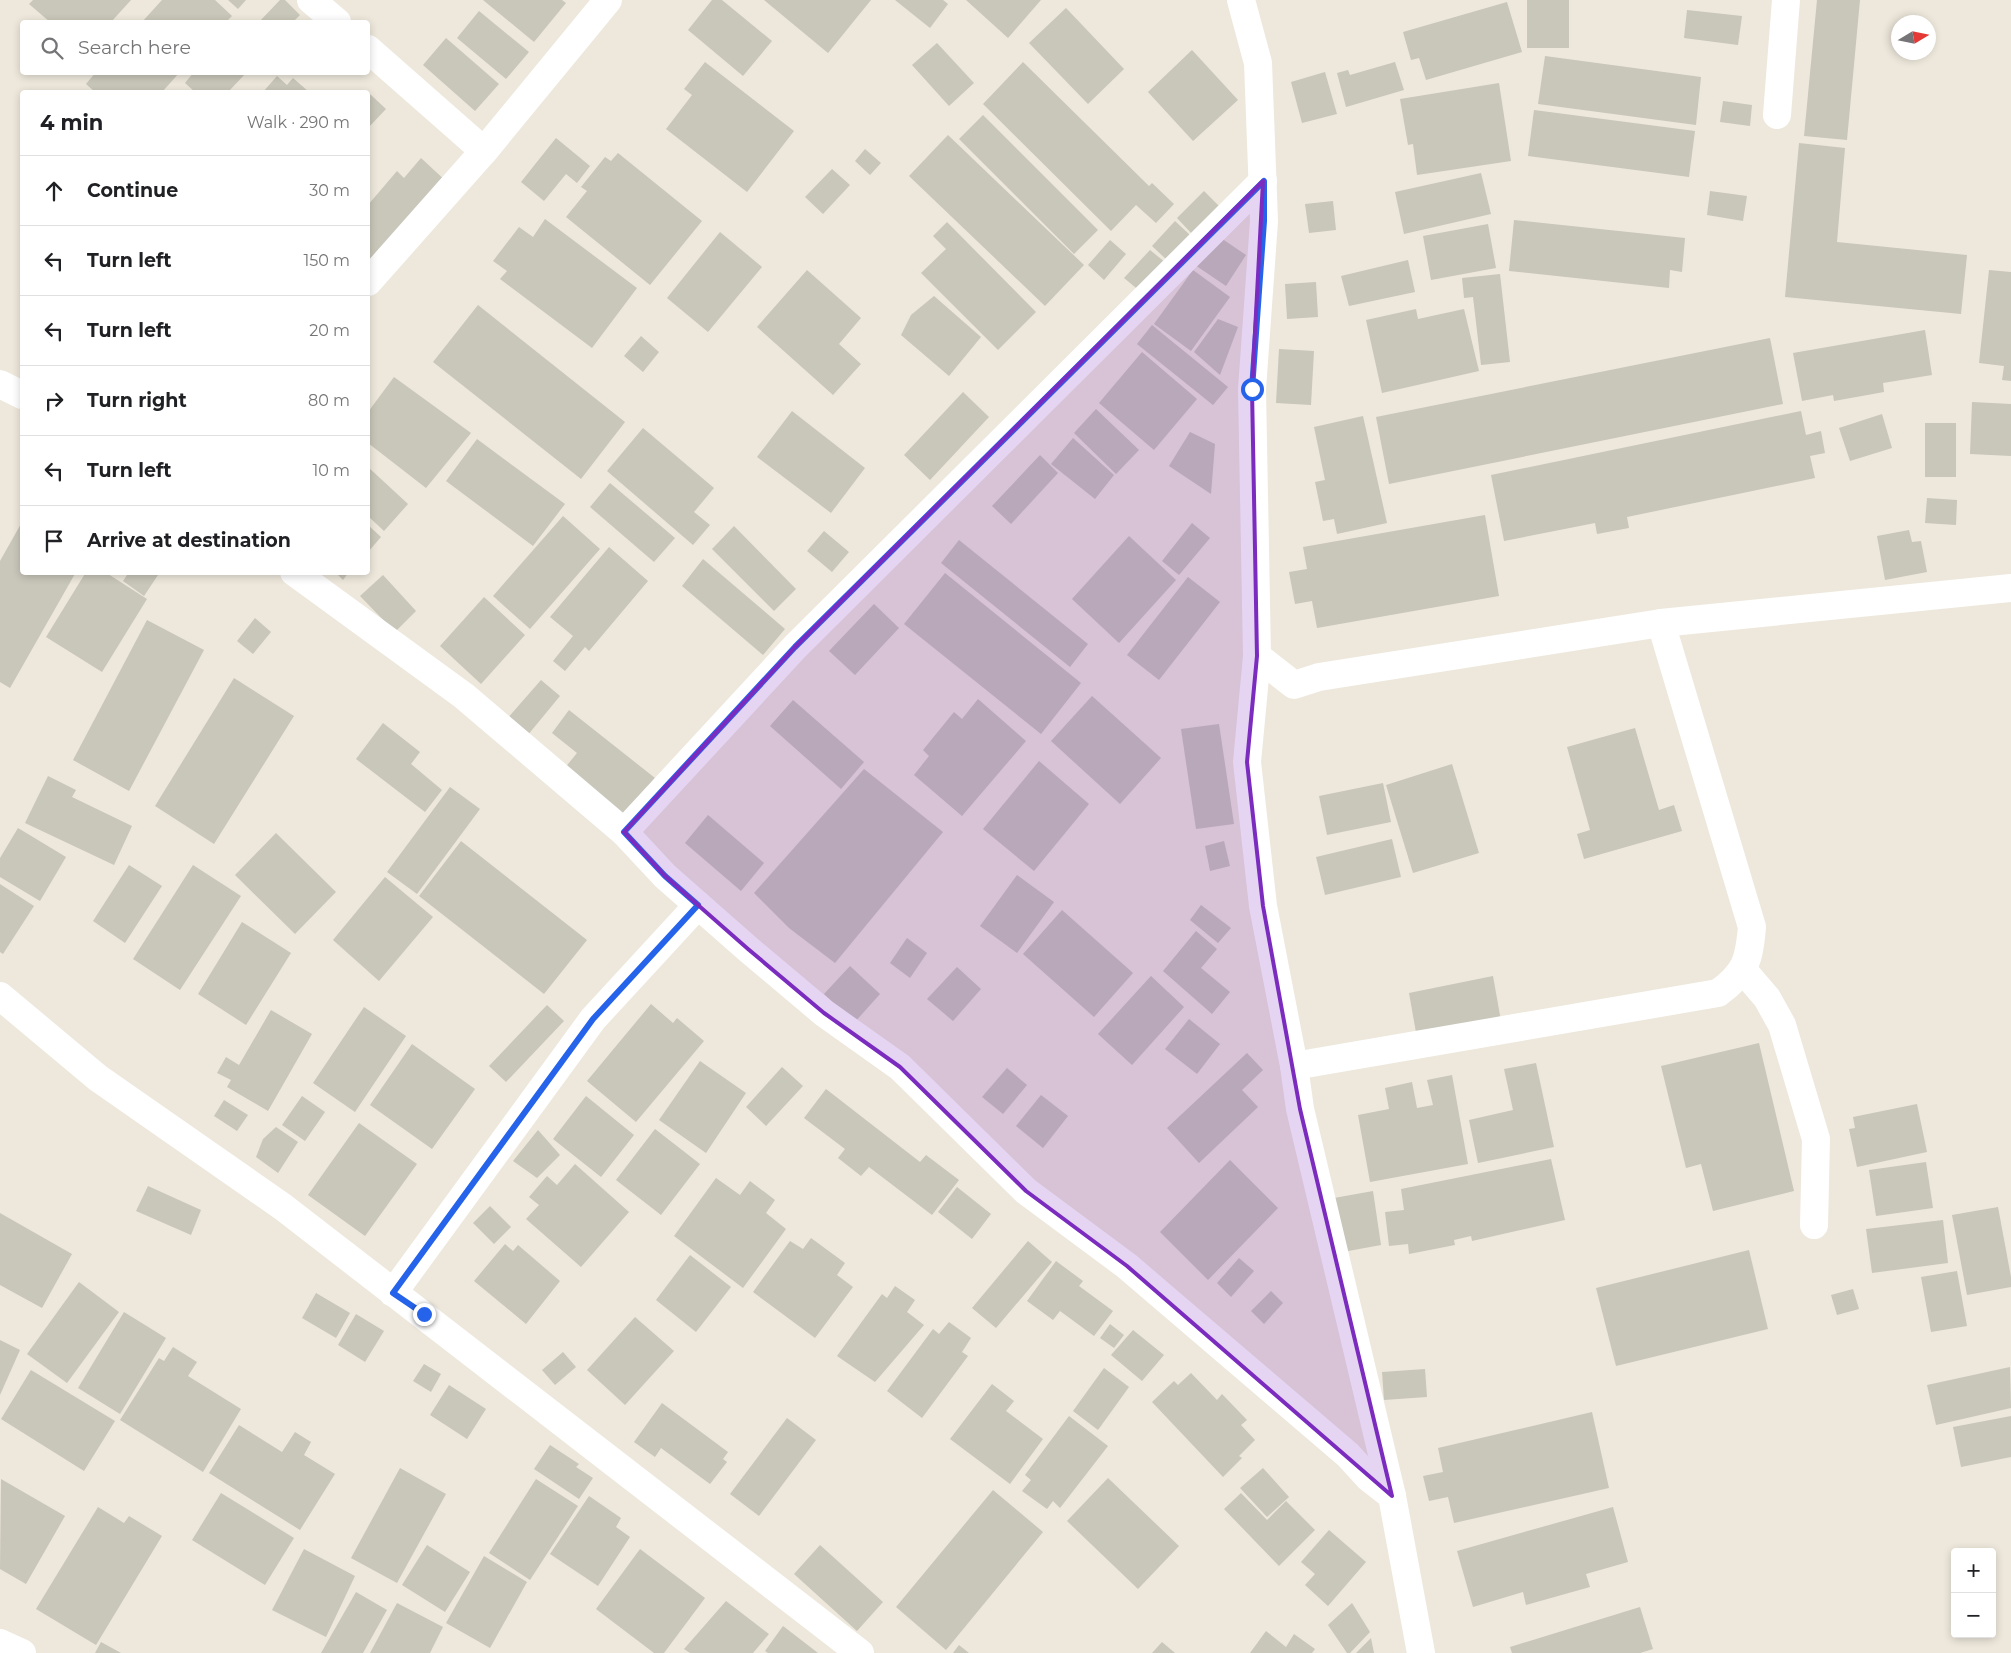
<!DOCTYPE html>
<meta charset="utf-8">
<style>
:root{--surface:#fff;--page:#f6f6f6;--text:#202124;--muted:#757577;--line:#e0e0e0}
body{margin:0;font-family:Montserrat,sans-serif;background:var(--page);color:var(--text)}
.controls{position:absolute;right:15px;bottom:15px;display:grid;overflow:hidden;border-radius:5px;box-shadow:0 2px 8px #0003}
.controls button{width:45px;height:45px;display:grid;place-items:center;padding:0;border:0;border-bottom:1px solid var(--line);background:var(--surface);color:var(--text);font:25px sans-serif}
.compass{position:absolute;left:1891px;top:15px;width:45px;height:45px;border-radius:50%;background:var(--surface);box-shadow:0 2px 8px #0003;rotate:80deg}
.stop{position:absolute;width:15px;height:15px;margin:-11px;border:4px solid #2563eb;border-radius:50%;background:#fff}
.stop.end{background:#2563eb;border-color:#fff;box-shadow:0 1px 5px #0008}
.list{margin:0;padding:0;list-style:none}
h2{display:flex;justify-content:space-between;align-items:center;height:65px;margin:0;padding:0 20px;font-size:21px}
h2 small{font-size:16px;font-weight:400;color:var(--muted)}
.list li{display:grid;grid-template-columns:32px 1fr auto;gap:15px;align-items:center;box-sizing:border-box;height:70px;padding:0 20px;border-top:1px solid var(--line)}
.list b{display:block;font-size:19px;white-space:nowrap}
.list em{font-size:16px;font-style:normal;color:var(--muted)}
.icon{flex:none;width:28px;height:28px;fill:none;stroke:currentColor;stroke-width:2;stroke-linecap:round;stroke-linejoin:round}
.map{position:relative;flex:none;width:2011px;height:1653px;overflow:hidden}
.search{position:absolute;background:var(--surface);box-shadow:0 2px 8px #0003;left:20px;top:20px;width:350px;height:55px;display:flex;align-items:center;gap:12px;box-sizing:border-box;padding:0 18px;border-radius:5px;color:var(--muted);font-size:19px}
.panel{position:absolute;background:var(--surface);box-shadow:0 2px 8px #0003;left:20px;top:90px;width:350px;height:485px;border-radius:5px}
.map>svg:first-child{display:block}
.building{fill:#c9c6ba}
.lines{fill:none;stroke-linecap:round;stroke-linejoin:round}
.street{stroke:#fff;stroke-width:28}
.route{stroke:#2563eb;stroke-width:6}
.marked{fill:#7b2cbf;fill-opacity:0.2;stroke:#7b2cbf;stroke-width:4;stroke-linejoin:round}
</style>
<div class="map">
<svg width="2011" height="1653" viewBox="0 0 2011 1653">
<rect width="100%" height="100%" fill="#eee8dc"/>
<g class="building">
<polygon points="33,0 131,0 111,22 50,22 29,4"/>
<polygon points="162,0 215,0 232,16 226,22 142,22"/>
<polygon points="228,0 246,0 238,9"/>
<polygon points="280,0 285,0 300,15 293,22 259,22"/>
<polygon points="483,0 562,0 566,3 534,42"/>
<polygon points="712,0 722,0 772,41 743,76 688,30"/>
<polygon points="764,0 871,0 828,53"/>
<polygon points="895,0 943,0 948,4 930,28"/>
<polygon points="966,0 1041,0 1008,38"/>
<rect x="1527" y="0" width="42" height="48"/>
<polygon points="1817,0 1860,0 1847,140 1804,136"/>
<polygon points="1507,2 1522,52 1426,80 1419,58 1411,60 1403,32"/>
<polygon points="1066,8 1124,69 1088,104 1029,43"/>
<polygon points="1687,10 1742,16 1738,45 1684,38"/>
<polygon points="479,11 529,52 506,79 457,38"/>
<polygon points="446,38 499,84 475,111 423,65"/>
<polygon points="937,43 974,83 949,106 912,65"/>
<polygon points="1192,50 1238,100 1193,141 1148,92"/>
<polygon points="1545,56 1701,77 1696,125 1538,104"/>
<polygon points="705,62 794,131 747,192 666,129 692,95 684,89"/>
<polygon points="1023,62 1149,186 1152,183 1174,204 1156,223 1136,205 1111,231 983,104"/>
<polygon points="1395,62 1404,90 1346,107 1337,73 1348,70 1350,75"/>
<polygon points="96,72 180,72 162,92 95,92 86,84"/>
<polygon points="194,72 247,72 228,92 195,92 185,83"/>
<polygon points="1325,72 1337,114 1302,123 1291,82"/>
<polygon points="277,76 287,85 293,78 309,92 263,92"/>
<polygon points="1499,83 1511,161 1417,175 1413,144 1408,145 1400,99"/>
<polygon points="370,94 386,109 368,128 368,96"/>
<polygon points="1723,101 1752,105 1750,126 1720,122"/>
<polygon points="1534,110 1695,131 1689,177 1528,156"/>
<polygon points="983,115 1098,230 1074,254 959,139"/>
<polygon points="948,135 1084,265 1045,306 909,176"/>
<polygon points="556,138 590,166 577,183 566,174 544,201 521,182"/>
<polygon points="1799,143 1845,148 1837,242 1967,255 1961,314 1785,297"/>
<polygon points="865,149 881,163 870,175 855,161"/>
<polygon points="618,153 702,221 650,285 566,217 587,191 581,187 605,157 611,161"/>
<polygon points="421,158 448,183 368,276 368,205 397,171 404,178"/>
<polygon points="832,169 850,185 823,214 805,197"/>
<polygon points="1481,173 1491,214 1404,234 1395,192"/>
<polygon points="1204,191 1221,208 1193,235 1177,218"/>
<polygon points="1710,191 1747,196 1743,221 1707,215"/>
<polygon points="1333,201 1336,230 1309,233 1305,204"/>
<polygon points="545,219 637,288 592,348 500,279 507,271 493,261 519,227 533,237"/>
<polygon points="1514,220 1685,238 1682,272 1670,270 1669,288 1509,271"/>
<polygon points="1175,221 1191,236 1168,261 1152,246"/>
<polygon points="947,222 1036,312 998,350 921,273 946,249 933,236"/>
<polygon points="1488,224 1496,268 1431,280 1423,236"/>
<polygon points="720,232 762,267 708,332 667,298"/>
<polygon points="1215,234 1246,255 1226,286 1195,265"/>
<polygon points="1110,240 1126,254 1104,280 1088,265"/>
<polygon points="1150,250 1166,263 1141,292 1124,278"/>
<polygon points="1408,260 1415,292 1349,306 1341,276"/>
<polygon points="807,270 861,318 839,344 861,364 833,395 757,327"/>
<polygon points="1193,270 1230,297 1191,351 1154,324"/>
<polygon points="1989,270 2011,272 2011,381 2002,380 2004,366 1979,363"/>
<polygon points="1500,274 1510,362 1481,365 1473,297 1464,298 1462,278"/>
<polygon points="1316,282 1318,317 1287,319 1285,284"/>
<polygon points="934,296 981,337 949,376 901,335 911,315"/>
<polygon points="478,305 625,422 581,479 433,362"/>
<polygon points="1416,309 1418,319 1464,309 1479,371 1382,393 1366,320"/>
<polygon points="1218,319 1238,327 1220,375 1194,352"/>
<polygon points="1152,325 1228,387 1213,405 1137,344"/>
<polygon points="1925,330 1932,375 1883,383 1884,392 1834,401 1833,395 1802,401 1793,353"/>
<polygon points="641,336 659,352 643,372 624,356"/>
<polygon points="1770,338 1783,404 1389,484 1376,417"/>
<polygon points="1279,349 1314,351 1311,405 1276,403"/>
<polygon points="1142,352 1197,399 1154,450 1099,403"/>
<polygon points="394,377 471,433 426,488 368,443 368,412"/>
<polygon points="963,392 989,417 930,480 904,455"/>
<polygon points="1972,402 2011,404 2011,456 1970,454"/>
<polygon points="1096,409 1139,450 1116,474 1074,433"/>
<polygon points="792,411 865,468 831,513 757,457"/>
<polygon points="1801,411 1806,435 1821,431 1825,453 1810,456 1815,478 1627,517 1629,528 1597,534 1595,523 1504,541 1491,475"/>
<polygon points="1882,414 1892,448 1850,461 1839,428"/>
<polygon points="1363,416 1387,523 1337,534 1334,519 1323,521 1315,482 1325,480 1314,427"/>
<rect x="1925" y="423" width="31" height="54"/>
<polygon points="643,428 714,488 694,512 710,525 693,545 607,471"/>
<polygon points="1190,432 1215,444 1211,494 1169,466"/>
<polygon points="1073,438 1114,475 1095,499 1051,464"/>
<polygon points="477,439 565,504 533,546 446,481"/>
<polygon points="1040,455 1058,473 1011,524 992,506"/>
<polygon points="368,467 408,504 384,531 368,516"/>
<polygon points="610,483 675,538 654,562 590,507"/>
<polygon points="1927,498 1957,500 1956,525 1925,523"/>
<polygon points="1485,515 1499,596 1317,628 1312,601 1295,604 1289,572 1307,569 1303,547"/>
<polygon points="563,516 600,549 530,629 493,596"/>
<polygon points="22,522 22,572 76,572 10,688 0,682 0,561"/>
<polygon points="1192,523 1210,538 1179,575 1162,561"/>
<polygon points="368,525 381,537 368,552"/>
<polygon points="734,526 796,589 774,611 712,549"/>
<polygon points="1909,530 1912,542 1921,541 1927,572 1885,580 1877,536"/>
<polygon points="824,531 849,552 832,572 807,551"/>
<polygon points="1129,536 1176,580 1119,643 1072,599"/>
<polygon points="959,540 1088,644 1070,667 941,563"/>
<polygon points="609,547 648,581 589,651 585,647 565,671 553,661 573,636 550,617"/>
<polygon points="703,559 785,629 763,655 682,586"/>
<polygon points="86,572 105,572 147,599 102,672 46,637"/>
<polygon points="129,572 160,572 144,596 123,581"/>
<polygon points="335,572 349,572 343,580"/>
<polygon points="945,573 1081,683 1041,734 904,624"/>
<polygon points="383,575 416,611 395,632 360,596"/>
<polygon points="1188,577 1220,602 1159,680 1127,655"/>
<polygon points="484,597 525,635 481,684 440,646"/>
<polygon points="874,604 899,628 855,675 829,651"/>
<polygon points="255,618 271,632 253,654 237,641"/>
<polygon points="147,620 204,650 129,791 73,760"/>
<polygon points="234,678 294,716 214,844 155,806"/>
<polygon points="541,680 560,696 527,736 507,719"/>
<polygon points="1092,696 1161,758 1120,804 1051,741"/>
<polygon points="978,699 1026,741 962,816 914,775 929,756 923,750 954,712 962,719"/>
<polygon points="793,700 864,762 841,789 770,726"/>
<polygon points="569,710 655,778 625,817 564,769 577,753 552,733"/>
<polygon points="383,723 420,752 411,764 442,790 425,812 356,759"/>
<polygon points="1219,724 1234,824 1196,829 1181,729"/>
<polygon points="1635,728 1659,810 1674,805 1682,831 1584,859 1577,834 1590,830 1567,747"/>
<polygon points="1039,761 1089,804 1034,871 983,829"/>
<polygon points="1452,764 1479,853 1413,873 1386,785"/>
<polygon points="864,769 943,832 835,963 789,928 754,893"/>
<polygon points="48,776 76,790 72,797 132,826 114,865 25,823"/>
<polygon points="1383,783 1391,822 1327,835 1319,796"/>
<polygon points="450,787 480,809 417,894 387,872"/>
<polygon points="708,815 764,863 741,891 685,843"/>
<polygon points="18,828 66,857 40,901 0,877 0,858"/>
<polygon points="276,833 336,892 295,934 235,875"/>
<polygon points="1392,839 1401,877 1325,895 1316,857"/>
<polygon points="461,841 587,940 544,994 419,896"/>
<polygon points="1224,841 1230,866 1210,871 1205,846"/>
<polygon points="129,865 162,886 125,943 93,921"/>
<polygon points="193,865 241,896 180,990 133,959"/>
<polygon points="1017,875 1054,902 1017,953 980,926"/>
<polygon points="385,877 433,917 379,981 333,940"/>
<polygon points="0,884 34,906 3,954 0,952"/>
<polygon points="1201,905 1231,928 1218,943 1190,920"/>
<polygon points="1062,910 1133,973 1094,1017 1023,954"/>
<polygon points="242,922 291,953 246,1025 198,994"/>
<polygon points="1196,931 1217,949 1201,968 1230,992 1212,1014 1163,971"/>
<polygon points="907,938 927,953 910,978 890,963"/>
<polygon points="850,966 880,994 854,1023 824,994"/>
<polygon points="957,967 981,989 953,1021 927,999"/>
<polygon points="1151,976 1184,1007 1132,1065 1098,1034"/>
<polygon points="1493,976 1501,1021 1417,1038 1409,993"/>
<polygon points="651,1004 673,1023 677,1018 704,1041 636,1122 587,1081"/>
<polygon points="547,1005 564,1021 506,1082 489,1066"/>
<polygon points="364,1007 406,1036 355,1112 313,1083"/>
<polygon points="271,1010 312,1034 268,1111 227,1087 231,1080 217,1073 226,1057 239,1065"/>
<polygon points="1189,1019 1220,1044 1197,1074 1165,1049"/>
<polygon points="1759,1043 1794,1191 1713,1211 1701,1164 1686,1168 1661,1066"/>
<polygon points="412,1044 475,1089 432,1149 370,1105"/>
<polygon points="1247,1053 1263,1070 1242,1090 1258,1107 1199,1163 1167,1128"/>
<polygon points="700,1061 746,1093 706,1153 659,1120"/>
<polygon points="1536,1063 1554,1147 1478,1163 1469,1120 1513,1110 1504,1069"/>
<polygon points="782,1067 803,1086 766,1126 746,1107"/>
<polygon points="1007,1068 1027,1085 1003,1114 982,1097"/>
<polygon points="1452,1075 1468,1164 1370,1182 1358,1115 1389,1109 1385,1088 1412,1082 1417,1108 1433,1105 1427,1080"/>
<polygon points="826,1089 920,1162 926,1155 959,1180 932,1215 869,1167 861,1176 838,1158 845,1149 804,1118"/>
<polygon points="1041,1095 1068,1116 1043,1148 1016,1126"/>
<polygon points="302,1096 325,1112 305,1141 282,1125"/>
<polygon points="586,1096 634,1135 601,1177 553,1139"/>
<polygon points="224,1100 248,1115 237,1131 214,1116"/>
<polygon points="1917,1104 1927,1152 1857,1167 1849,1129 1855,1128 1853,1117"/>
<polygon points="359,1123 417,1164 365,1236 308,1195"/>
<polygon points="276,1127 298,1142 278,1173 256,1157 263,1139"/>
<polygon points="655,1129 700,1164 661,1215 616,1180"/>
<polygon points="538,1130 560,1155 537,1178 513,1161"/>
<polygon points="1551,1159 1565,1220 1472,1241 1471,1236 1454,1240 1455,1245 1409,1254 1408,1244 1389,1246 1385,1212 1404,1210 1401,1189"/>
<polygon points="1230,1160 1278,1208 1208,1280 1160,1232"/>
<polygon points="1926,1162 1933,1208 1876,1216 1869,1170"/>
<polygon points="575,1164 629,1212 581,1267 526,1219 539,1205 529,1197 547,1176 557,1185"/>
<polygon points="716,1178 740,1195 750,1181 775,1200 766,1213 786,1229 743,1288 674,1236"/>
<polygon points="148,1186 201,1210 191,1235 136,1211"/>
<polygon points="957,1187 991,1214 972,1239 938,1212"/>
<polygon points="1373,1191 1381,1245 1343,1252 1334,1198"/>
<polygon points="490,1206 511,1227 494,1244 473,1223"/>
<polygon points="1998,1207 2011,1277 2011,1287 1967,1295 1952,1215"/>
<polygon points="0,1213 72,1254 42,1308 0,1285"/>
<polygon points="1943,1220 1948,1263 1872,1273 1866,1229"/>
<polygon points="811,1238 845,1263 837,1275 853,1287 815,1338 753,1292 790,1241 803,1249"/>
<polygon points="1028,1241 1052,1262 996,1328 972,1308"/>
<polygon points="505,1244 513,1251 518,1245 560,1281 526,1324 474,1281"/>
<polygon points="1749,1250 1768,1329 1616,1366 1596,1288"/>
<polygon points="690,1255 731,1287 696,1332 656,1300"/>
<polygon points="1239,1258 1254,1271 1231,1297 1217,1283"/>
<polygon points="1056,1261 1083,1281 1079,1286 1113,1311 1094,1336 1060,1311 1053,1320 1027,1301"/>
<polygon points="1957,1271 1967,1326 1931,1332 1921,1277"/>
<polygon points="79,1282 119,1312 67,1383 27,1354"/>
<polygon points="895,1286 915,1300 907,1312 924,1325 875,1382 837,1356 882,1294 887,1298"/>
<polygon points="1853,1289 1859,1309 1837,1315 1831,1295"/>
<polygon points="1271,1291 1283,1303 1264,1324 1251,1311"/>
<polygon points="316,1293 350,1313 336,1338 302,1318"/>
<polygon points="124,1312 166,1338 120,1414 78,1388"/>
<polygon points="356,1314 384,1331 365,1362 338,1345"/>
<polygon points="635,1317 674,1351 625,1405 587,1370"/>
<polygon points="949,1322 971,1338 962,1352 968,1356 922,1418 887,1391 933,1329 939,1334"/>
<polygon points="1110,1324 1124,1335 1114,1348 1100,1338"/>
<polygon points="1133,1330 1164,1355 1142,1381 1111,1355"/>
<polygon points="0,1340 20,1350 0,1395"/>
<polygon points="173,1347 197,1362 188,1376 241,1409 203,1472 120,1420 159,1358 164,1361"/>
<polygon points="563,1352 576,1367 555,1385 542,1370"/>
<polygon points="424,1364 441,1374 431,1392 413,1381"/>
<polygon points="2010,1367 2011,1408 1936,1425 1927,1385"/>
<polygon points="1104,1368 1129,1387 1098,1430 1073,1411"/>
<polygon points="1425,1369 1427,1397 1384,1400 1382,1372"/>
<polygon points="31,1370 115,1421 84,1471 1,1419"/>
<polygon points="1191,1373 1217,1400 1222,1394 1247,1420 1241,1425 1255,1440 1239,1456 1242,1458 1223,1477 1152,1402 1174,1381 1178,1385"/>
<polygon points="992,1384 1014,1401 1006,1411 1043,1439 1010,1484 950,1439"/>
<polygon points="449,1385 486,1409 467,1439 430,1415"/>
<polygon points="662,1403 728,1452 723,1459 727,1462 710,1484 661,1448 655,1457 634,1442"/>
<polygon points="1592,1412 1609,1488 1454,1523 1448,1497 1429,1501 1423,1476 1443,1472 1438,1448"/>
<polygon points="1069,1416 1108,1446 1060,1508 1053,1501 1047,1509 1022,1491 1031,1480 1025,1475"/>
<polygon points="2011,1416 2011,1457 1961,1467 1953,1427"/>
<polygon points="787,1418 816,1440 759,1516 730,1494"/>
<polygon points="239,1425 282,1452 295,1432 311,1442 304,1455 335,1474 300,1530 209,1473"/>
<polygon points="550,1445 579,1464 576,1467 593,1478 579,1499 534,1469"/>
<polygon points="400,1468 446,1494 397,1583 351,1558"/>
<polygon points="1263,1468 1289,1497 1267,1517 1240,1488"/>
<polygon points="1108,1478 1179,1546 1138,1589 1067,1521"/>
<polygon points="1,1479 65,1516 26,1584 0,1569"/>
<polygon points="536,1479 578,1506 530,1580 489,1553"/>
<polygon points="993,1490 1043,1532 946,1650 896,1607"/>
<polygon points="221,1493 294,1538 265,1585 192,1540"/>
<polygon points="1241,1493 1267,1520 1286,1501 1315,1530 1279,1566 1224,1509"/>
<polygon points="589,1496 621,1518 616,1527 630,1537 598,1586 550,1554"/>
<polygon points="98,1507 124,1523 129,1516 162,1536 96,1645 36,1609"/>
<polygon points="1613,1507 1628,1562 1586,1574 1590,1587 1526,1605 1523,1592 1473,1607 1457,1551"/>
<polygon points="1329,1530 1366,1562 1328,1606 1305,1585 1315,1574 1301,1562"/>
<polygon points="427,1545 470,1572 445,1612 402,1585"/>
<polygon points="820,1545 883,1602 857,1631 794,1574"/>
<polygon points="304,1549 355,1576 326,1637 272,1610"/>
<polygon points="640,1549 705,1598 664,1653 654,1653 596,1609"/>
<polygon points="484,1556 527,1582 490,1648 446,1623"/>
<polygon points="356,1592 387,1610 363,1653 321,1653"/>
<polygon points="726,1601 769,1634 753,1653 690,1653 684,1649"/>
<polygon points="397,1603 443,1627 430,1653 370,1653"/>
<polygon points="1352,1603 1370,1632 1350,1653 1347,1653 1328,1625"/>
<polygon points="1640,1607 1653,1649 1640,1653 1512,1653 1510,1647"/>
<polygon points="783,1626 818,1653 768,1653 765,1651"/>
<polygon points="1266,1631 1286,1647 1294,1634 1315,1649 1312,1653 1250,1653"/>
<polygon points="1371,1638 1374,1653 1356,1653"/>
<polygon points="101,1642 121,1653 95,1653"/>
<polygon points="1162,1642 1175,1653 1152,1653"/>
<polygon points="959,1645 969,1653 953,1653"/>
</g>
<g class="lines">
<g class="street">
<polyline points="311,0 337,22"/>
<polyline points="1241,0 1258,63 1264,221 1252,389 1257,656 1247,762 1263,906 1294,1066 1300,1109 1392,1496"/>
<polyline points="368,49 484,151"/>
<polyline points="1777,115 1786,0"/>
<polyline points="368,282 484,151 608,0"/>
<polyline points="0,384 22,395"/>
<polyline points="294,572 464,696 624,832 665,876 748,949 824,1013 900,1067 1026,1191 1127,1266 1348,1455 1369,1478 1392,1496 1421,1653"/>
<polyline points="1257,656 1294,685 1319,677 1661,623 2011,588"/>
<polyline points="624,832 795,647 1263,181"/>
<polyline points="1743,970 1767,998 1782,1025 1816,1139 1814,1225"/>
<polyline points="0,996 98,1078 283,1207 860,1653"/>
<path d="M1294,1066L1718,993C1746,973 1749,960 1752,927L1661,623"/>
<polyline points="393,1293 593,1019 698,905"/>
<polyline points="0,1643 22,1653"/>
</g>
</g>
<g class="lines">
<polyline class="route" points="424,1314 393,1293 593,1019 698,905 665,876 624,832 795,647 1264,181 1264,221 1252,389"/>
</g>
<path class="marked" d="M1263,181L1252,389L1257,656L1247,762L1263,906L1300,1109L1392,1496L1127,1266L1026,1191L900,1067L824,1013L748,949L665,876L624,832L795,647Z"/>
</svg>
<div class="controls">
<button>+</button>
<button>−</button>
</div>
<svg class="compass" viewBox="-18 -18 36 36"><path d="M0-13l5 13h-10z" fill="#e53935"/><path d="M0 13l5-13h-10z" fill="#757577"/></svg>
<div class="stop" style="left:1252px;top:389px"></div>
<div class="stop end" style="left:424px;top:1314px"></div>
<div class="search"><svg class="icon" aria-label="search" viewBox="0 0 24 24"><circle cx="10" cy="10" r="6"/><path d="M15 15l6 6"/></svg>Search here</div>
<section class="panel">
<h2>4 min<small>Walk · 290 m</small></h2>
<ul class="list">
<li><svg class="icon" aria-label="ahead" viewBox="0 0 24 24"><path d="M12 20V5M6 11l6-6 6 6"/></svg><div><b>Continue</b></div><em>30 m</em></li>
<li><svg class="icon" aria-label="left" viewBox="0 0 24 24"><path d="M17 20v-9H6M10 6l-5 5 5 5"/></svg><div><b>Turn left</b></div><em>150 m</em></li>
<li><svg class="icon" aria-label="left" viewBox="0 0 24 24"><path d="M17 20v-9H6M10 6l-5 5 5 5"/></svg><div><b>Turn left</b></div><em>20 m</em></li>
<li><svg class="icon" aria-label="right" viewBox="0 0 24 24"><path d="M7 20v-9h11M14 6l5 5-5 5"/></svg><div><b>Turn right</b></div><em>80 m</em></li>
<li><svg class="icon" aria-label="left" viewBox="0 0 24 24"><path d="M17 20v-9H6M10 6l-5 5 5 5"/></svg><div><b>Turn left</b></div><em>10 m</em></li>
<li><svg class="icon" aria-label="arrive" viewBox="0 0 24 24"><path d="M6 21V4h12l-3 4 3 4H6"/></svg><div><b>Arrive at destination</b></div></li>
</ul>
</section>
</div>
